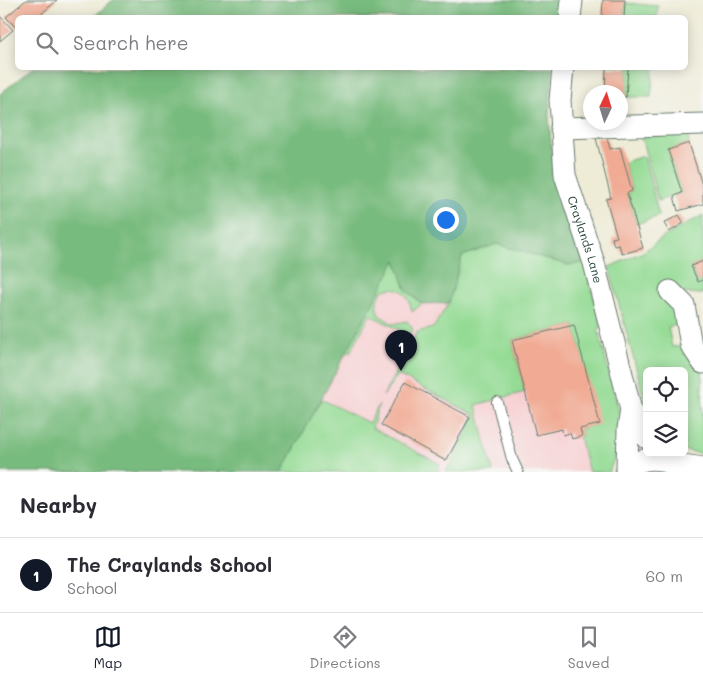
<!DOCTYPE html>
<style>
:root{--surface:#fff;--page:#f2f2f3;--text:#2b2b33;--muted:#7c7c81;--line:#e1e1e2;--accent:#111827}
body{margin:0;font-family:Mali,sans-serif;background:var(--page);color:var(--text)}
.controls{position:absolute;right:15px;bottom:15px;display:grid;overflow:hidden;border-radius:8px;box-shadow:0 2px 12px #0003}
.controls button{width:45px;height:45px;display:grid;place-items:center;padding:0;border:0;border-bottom:1px solid var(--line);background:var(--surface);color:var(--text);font:25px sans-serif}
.compass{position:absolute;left:583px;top:85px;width:45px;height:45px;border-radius:50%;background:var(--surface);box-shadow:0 2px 12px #0003;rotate:4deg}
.you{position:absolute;left:445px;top:219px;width:18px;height:18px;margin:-12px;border:4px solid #fff;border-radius:50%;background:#1a73e8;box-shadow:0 0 0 8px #1a73e833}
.badge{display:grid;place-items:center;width:32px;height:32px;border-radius:50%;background:var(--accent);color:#fff;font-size:16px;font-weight:700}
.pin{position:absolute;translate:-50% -41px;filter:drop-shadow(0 1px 2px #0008)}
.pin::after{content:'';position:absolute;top:26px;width:18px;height:15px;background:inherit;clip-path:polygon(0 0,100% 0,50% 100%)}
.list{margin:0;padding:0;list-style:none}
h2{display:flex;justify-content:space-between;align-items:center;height:65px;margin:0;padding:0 20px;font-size:21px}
h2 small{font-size:16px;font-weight:400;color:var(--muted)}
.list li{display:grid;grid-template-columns:32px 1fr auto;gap:15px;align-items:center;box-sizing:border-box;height:75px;padding:0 20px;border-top:1px solid var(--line)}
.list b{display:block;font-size:19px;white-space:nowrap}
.list p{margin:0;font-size:16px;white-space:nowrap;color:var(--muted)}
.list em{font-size:16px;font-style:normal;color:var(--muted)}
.icon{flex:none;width:28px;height:28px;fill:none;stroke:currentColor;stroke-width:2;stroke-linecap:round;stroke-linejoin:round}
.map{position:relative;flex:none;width:703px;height:472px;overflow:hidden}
.search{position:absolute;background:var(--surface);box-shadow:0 2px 12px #0003;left:15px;right:15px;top:15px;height:55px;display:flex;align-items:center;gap:12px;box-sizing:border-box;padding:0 18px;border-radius:8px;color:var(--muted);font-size:19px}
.sheet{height:140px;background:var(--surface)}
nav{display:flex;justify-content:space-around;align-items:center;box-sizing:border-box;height:70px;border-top:1px solid var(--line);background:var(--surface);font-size:14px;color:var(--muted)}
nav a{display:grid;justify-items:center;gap:2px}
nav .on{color:var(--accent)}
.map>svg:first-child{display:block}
.built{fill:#f7cfd2}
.green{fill:#95db95;stroke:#5a8c64}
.forest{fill:#78bb7e;stroke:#4c7c59}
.building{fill:#f1ab94}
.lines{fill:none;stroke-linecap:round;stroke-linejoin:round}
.service-casing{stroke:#677a6d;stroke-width:12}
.minor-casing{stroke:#677a6d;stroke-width:23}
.service{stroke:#fff;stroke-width:10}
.minor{stroke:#fff;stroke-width:21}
.labels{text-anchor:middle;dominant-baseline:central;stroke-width:4;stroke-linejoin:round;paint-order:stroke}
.street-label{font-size:12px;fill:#1f3d34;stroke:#f6f6f2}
</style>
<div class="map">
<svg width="703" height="472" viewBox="0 0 703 472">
<rect width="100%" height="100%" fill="#f6f6f2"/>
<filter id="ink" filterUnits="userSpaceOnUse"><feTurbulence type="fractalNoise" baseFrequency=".02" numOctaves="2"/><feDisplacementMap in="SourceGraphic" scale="10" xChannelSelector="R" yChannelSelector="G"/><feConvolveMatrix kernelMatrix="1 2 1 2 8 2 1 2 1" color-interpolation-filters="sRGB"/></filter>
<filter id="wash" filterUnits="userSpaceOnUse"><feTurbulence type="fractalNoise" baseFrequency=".0096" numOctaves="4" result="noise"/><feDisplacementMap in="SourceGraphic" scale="20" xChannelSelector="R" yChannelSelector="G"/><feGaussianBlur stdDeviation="1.12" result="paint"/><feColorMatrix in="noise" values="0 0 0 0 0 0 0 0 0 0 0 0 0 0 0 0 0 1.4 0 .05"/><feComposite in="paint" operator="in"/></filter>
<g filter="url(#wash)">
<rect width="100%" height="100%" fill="#eeebd6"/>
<polygon class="built" points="396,259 406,290 422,304 568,265 615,453 609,472 282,472"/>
<g class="green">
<polygon points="625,3 658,6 657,17 624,17"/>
<polygon points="628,68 654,68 651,97 626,97"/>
<polygon points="688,135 689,143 668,150 682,193 658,201 641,136"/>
<polygon points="644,156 659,216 636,224 627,193 632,191 624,162"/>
<polygon points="703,215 703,261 691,266 697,282 703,280 703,294 683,293 674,301 680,324 668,327 672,347 684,345 702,370 703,454 684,450 684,371 647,371 647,409 609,267 643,252 665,236"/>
<polygon points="497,244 568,265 584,263 602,327 598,329 619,412 618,449 609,472 589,472 579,437 582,436 580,429 599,424 574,325 512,340 525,392 476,405 493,472 446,472 475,415 398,375 383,396 417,332 433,328 449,303 462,256"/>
<path d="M396,259L406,290L422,304L412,312C409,295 401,283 382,291L376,305L379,315L393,324L407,321L413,329L410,335L370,315L350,353L346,351Z"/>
<polygon points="321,399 369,423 379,404 372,428 440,464 438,472 282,472"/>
</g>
<g class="forest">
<polygon points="113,0 563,0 560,18 92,18"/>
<polygon points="32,68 553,68 549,115 552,157 584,263 568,265 497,244 462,256 449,303 422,304 406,290 396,260 282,472 0,472 0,94"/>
</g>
<g id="blocks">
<g class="building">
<polygon points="26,0 57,0 37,18 18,18 18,30 6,17"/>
<polygon points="603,0 625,0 624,18 602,18"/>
<polygon points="0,16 13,30 0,41"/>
<polygon points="606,68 628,68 626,97 620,97 620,92 605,92"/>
<polygon points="596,138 607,138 610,149 620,147 632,191 627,193 643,248 622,254 619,245 614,246 612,238 617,237 606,199 611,198"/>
<polygon points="689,143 703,188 703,204 678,211 674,196 682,193 668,150"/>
<polygon points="679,215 684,223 669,232 664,223"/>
<polygon points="703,261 703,280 698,282 691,266"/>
<polygon points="574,325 600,424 580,429 582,436 572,439 570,433 563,435 562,429 536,435 512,340"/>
<polygon points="405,382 470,417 446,461 381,425"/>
</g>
</g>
</g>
<g filter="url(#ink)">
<use href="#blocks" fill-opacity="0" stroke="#677a6d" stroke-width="1"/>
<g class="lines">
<g class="service-casing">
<polyline id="service" points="497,402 512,459 518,472"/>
</g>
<g class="minor-casing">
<g id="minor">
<polyline points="570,18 572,0"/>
<path id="s1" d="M563,68L560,100L565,175L594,263L631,410L647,438"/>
<polyline points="561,128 703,124"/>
<polyline points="670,291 684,305 691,345 703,363"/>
<polyline points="670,463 703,468"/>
<polyline points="627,470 628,429 631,410"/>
<path d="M626,472C640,454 667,456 681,472"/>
</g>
</g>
<use href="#service" class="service"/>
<use href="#minor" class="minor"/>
</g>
</g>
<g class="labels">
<g class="street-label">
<text stroke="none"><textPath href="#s1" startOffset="175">Craylands Lane</textPath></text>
</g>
</g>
</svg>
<div class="controls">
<button><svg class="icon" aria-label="locate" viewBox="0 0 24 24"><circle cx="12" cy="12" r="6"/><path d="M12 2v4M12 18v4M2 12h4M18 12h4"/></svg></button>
<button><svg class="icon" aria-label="layers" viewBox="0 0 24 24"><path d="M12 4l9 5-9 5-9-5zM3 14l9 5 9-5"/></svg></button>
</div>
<svg class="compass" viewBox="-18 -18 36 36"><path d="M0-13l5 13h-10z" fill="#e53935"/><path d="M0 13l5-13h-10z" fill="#7c7c81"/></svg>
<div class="you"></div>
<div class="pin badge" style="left:401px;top:371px">1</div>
<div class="search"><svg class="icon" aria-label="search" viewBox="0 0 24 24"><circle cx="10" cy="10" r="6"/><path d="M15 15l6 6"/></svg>Search here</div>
</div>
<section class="sheet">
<h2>Nearby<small></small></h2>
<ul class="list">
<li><span class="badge">1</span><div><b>The Craylands School</b><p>School</p></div><em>60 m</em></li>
</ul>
</section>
<nav>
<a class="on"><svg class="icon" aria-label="map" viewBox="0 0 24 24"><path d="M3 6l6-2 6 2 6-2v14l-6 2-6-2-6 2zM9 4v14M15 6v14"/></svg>Map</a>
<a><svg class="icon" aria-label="directions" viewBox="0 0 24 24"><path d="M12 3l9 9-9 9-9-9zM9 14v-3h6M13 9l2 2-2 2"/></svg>Directions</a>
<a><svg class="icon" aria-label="saved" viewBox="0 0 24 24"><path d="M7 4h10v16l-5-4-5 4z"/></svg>Saved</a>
</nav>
